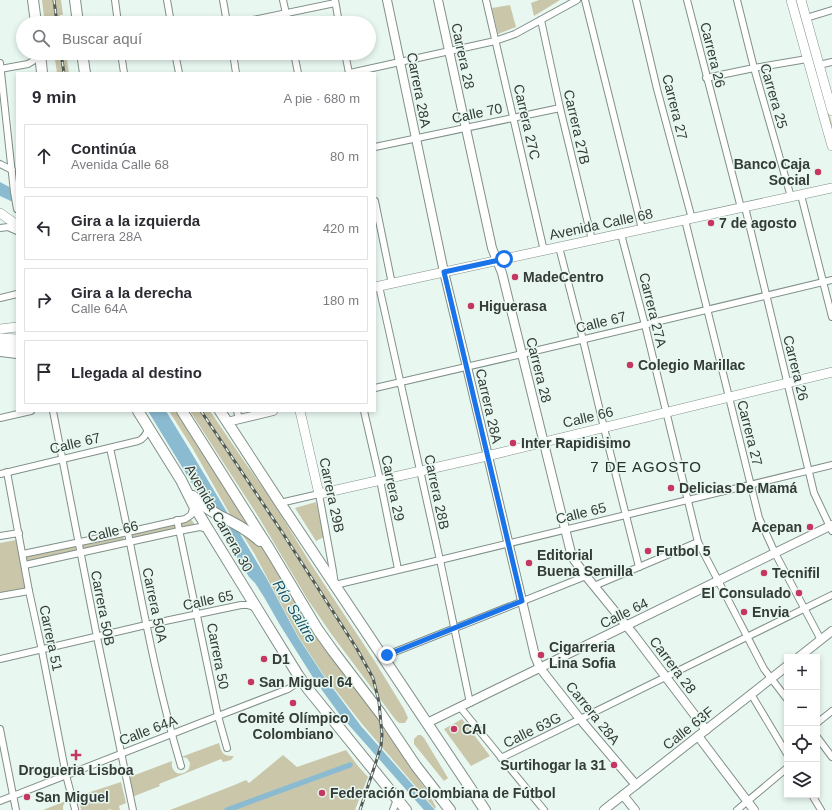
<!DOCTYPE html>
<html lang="es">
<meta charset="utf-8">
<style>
:root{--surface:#fff;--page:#f7f7f7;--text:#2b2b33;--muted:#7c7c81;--line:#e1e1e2}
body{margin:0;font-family:Helvetica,sans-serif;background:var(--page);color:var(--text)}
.controls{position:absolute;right:12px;bottom:12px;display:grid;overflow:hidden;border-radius:0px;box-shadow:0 2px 6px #0003}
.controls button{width:36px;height:36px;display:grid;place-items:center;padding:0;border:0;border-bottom:1px solid var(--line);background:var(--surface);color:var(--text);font:20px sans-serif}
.stop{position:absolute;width:12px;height:12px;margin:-9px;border:3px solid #1a73e8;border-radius:50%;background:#fff}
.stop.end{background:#1a73e8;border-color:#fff;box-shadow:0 1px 4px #0008}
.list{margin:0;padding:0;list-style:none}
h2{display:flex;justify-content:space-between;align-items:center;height:52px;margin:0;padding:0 16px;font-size:17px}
h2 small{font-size:13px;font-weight:400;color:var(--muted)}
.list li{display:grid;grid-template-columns:26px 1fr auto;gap:12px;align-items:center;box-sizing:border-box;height:64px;margin:0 8px 8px;padding:0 8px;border:1px solid var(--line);border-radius:0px}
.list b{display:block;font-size:15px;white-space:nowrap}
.list p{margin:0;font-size:13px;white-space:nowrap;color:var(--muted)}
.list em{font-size:13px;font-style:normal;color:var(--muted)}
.icon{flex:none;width:22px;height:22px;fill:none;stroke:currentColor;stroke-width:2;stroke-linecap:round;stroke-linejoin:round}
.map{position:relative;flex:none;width:832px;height:810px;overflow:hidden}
.search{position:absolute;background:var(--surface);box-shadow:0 2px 6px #0003;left:16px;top:16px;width:360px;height:44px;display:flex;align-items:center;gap:10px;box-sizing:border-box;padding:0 14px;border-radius:22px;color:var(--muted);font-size:15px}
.panel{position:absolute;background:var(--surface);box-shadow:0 2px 6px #0003;left:16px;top:72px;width:360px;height:340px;border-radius:0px}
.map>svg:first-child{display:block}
.green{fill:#c9c6aa}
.water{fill:#8bbbd1}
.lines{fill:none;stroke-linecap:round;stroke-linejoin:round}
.canal{stroke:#8bbbd1;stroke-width:5.5}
.minor-casing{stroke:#819088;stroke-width:8}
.tertiary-casing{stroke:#819088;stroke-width:10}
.secondary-casing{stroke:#819088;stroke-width:10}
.trunk-casing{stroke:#819088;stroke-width:12}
.minor{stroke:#fff;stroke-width:6}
.tertiary{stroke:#fff;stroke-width:8}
.secondary{stroke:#fff;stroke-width:9}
.trunk{stroke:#fff;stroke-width:10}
.rail-casing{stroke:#525b57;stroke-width:3}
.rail{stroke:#e8f8f0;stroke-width:1.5;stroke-dasharray:4.5;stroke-linecap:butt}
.route{stroke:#1a73e8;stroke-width:5}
.poi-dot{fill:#c53761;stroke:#e8f8f0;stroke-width:1.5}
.labels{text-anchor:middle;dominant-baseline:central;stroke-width:3;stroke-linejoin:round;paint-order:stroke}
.street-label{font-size:14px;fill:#343b38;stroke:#e8f8f0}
.poi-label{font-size:14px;font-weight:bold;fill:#343b38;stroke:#e8f8f0;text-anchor:start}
.neighbourhood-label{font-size:15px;letter-spacing:1px;fill:#26332d;stroke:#e8f8f0}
.water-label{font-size:15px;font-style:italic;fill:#18566d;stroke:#e8f8f0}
</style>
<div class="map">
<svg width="832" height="810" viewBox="0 0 832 810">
<rect width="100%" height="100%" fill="#e8f8f0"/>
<g class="green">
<polygon points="42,0 61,0 63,15 60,15 61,23 49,23 47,16 44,17"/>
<polygon points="539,0 560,0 534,16 531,3"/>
<polygon points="793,0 797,0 832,124 832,136"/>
<polygon points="510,5 516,27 498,34 492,8"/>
<polygon points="54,53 66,53 69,73 57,73"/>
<polygon points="169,411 177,411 253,530 232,518 193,449"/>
<polygon points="190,411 210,411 246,464 270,497 309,561 374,660 404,709 408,718 405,723 399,723 395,719 332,635 308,600 258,516"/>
<polygon points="316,502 324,537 316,541 295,508"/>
<polygon points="191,519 195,525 182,528 179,526 181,522"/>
<polygon points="175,524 177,528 175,529 132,539 130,534"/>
<polygon points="238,528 258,543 263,549 282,580 360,692 386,729 412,770 429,794 436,807 435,809 362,724 323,674 298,636 254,553"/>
<polygon points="122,536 124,538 124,540 84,549 82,547 82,544"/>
<polygon points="16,540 25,589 0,593 0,543"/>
<polygon points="74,546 76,549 76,551 27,562 26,561 26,556"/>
<polygon points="462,719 490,756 471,766 444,729"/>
<polygon points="418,735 421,735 424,738 448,778 444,781 414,744 414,739"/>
<path d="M219,743C222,754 223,756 234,756L231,760L223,762L221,759L159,784L160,786L132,797L127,778L172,761C170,773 181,778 189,769L190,763L187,758L181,757Z"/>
<polygon points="346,750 358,766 368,777 355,810 170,810 232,786 246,780 249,783 283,755 297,767"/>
<polygon points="121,782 126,803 119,806 120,810 111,810 110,809 107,810 81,810 80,804 77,801 75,797"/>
<polygon points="66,801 63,806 63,810 43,810"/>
</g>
<g class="water">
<polygon points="0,182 17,191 17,206 13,202 0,196"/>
<polygon points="148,411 166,411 191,452 267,579 298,637 323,675 361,726 435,810 424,810 340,715 314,679 280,625 264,597 255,583 249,577"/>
</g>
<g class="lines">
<polyline class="canal" points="227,810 350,765"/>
<g class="minor-casing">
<g id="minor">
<polyline points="115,0 118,23"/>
<polyline points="167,0 171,23"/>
<polyline points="223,0 227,23"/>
<polyline points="283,0 288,23"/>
<polyline points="335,0 339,23"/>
<polyline points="486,0 544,251"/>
<polyline points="585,0 642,229"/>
<polyline points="636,0 657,89 692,219"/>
<polyline points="687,0 741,208"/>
<polyline points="737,0 754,68 791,197"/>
<polyline points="806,18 832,10"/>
<polyline points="541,20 560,108 592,240"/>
<polyline points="239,23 335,3"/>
<polyline points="96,53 97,53"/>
<polyline points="121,53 124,73"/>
<polyline points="175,53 179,73"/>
<polyline points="233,53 236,73"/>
<polyline points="294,53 298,73"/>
<polyline points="345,53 349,73"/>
<polyline points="0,63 14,192 17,209"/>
<polyline points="819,65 832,62"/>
<polyline points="0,69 28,64 33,61 38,53"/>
<polyline points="350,73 495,41 515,34 577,0"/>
<polyline points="706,78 754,68 807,59"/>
<polyline points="375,147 560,108"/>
<polyline points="0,164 12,170"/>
<polyline points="801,195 832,317"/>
<polyline points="375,201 392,284"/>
<polyline points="745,207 814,493 832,531"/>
<polyline points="685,220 759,518 775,553 821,640"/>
<polyline points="0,228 8,227 17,231"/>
<polyline points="621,234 645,325 698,542 764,669 787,699"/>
<polyline points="559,247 583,340 605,432 639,567"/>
<polyline points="379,286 440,560 470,703"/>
<polyline points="0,298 17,294"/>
<polyline points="375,388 522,354 832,280"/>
<polyline points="53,411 97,637 133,810"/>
<polyline points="237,411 239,419"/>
<polyline points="364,411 380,480 398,569"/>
<polyline points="0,418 31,411"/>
<path d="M110,448C117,480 124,512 130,543C145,618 159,693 181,766"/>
<polyline points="7,472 29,591 41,646 66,775 75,809"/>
<path d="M0,474L138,441C144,439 146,434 149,428"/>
<polyline points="280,503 319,494 333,571 335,585 440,560 832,465"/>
<polyline points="177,520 218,716 227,748"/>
<polyline points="0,536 19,533"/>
<polyline points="23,554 128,532 185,519 191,515 194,506"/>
<polyline points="25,565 179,531 200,527 208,529"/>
<polyline points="594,586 698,542"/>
<polyline points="0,596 29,591"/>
<polyline points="382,657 586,576"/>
<polyline points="0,659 146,625 241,605 248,605 256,608"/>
<polyline points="751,694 787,754"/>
<polyline points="460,707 544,810"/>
<polyline points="817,723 832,711"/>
<polyline points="0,729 16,810"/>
<polyline points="817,737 832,757"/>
<polyline points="501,758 832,595"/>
<polyline points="812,795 821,810"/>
<polyline points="0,801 218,716 288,689 294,685 298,675"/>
<polyline points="393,810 396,802 396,797"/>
<polyline points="737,810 787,768"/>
</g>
</g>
<g class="tertiary-casing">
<g id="tertiary">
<polyline points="387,0 444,272 467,367 535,656 540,668 580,719 636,785"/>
<polyline points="438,0 492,248 502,273 572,557 586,576 634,635 706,730"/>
<polyline points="227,422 273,411"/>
<polyline points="799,657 832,631"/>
<polyline points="427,723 832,525"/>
<polyline points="698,736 754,810"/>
<polyline points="623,795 635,810"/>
<polyline points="604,810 787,666"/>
</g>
</g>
<g class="secondary-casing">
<g id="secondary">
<polyline points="791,0 832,146"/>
<polyline points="801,0 832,111"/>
<polyline points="0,213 17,225"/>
<polyline points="375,287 832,188"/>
<polyline points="0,329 17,327"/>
<polyline points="0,338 17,339"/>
<polyline points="0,346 17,347"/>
<polyline points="300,411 319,494 487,456 832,372"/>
</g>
</g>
<g class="trunk-casing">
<g id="trunk">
<polyline points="33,0 36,23"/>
<polyline points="75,0 78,23"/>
<polyline points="40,53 42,73"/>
<polyline points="82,53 85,73"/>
<polyline points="0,351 17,353"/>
<polyline points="138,411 181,480 194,506 208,529 298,675 308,689 406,810"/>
<polyline points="182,411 270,550 318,630 333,651 381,714 416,766 450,810"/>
<polyline points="220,411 280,503 485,810"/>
<path d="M193,496C200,505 210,510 220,516C235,523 248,530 260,541"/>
</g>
</g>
<use href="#minor" class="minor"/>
<use href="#tertiary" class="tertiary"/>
<use href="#secondary" class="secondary"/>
<use href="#trunk" class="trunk"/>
<g class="rail-casing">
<g id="rail">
<polyline points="54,0 57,23"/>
<polyline points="61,53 64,73"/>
<polyline points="201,411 282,532 357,649 373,678 379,702 382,735 381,746 375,765 360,810"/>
</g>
</g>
<use href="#rail" class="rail"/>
</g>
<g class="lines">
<polyline class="route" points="387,655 522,601 444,272 504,259"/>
</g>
<g class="poi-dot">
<circle cx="818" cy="172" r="4"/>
<circle cx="711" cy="223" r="4"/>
<circle cx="515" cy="277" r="4"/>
<circle cx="471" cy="306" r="4"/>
<circle cx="630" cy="365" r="4"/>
<circle cx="513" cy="443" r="4"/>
<circle cx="671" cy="488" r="4"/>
<circle cx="810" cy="527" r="4"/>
<circle cx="648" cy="551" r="4"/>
<circle cx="529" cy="563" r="4"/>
<circle cx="764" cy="573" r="4"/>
<circle cx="799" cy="593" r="4"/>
<circle cx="744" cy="612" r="4"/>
<circle cx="541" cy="655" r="4"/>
<circle cx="264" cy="659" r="4"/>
<circle cx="251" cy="682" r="4"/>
<circle cx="293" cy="703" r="4"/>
<circle cx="454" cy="729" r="4"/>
<path d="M74 749h4v4h4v4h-4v4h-4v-4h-4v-4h4z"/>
<circle cx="614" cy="765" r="4"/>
<circle cx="322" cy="793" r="4"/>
<circle cx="27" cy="797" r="4"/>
</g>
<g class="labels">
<g class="street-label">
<text transform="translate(713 55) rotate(76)">Carrera 26</text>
<text transform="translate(463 56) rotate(78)">Carrera 28</text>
<text transform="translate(419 90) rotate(79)">Carrera 28A</text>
<text transform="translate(774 96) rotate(74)">Carrera 25</text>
<text transform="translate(675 107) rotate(76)">Carrera 27</text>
<text transform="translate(477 113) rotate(-12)">Calle 70</text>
<text transform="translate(527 122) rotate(77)">Carrera 27C</text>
<text transform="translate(577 127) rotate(77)">Carrera 27B</text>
<text transform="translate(601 224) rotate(-12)">Avenida Calle 68</text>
<text transform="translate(653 310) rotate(76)">Carrera 27A</text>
<text transform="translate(601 322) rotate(-14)">Calle 67</text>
<text transform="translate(796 368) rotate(76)">Carrera 26</text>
<text transform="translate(539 370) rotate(76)">Carrera 28</text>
<text transform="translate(489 406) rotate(77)">Carrera 28A</text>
<text transform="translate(588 417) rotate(-13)">Calle 66</text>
<text transform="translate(750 433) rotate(76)">Carrera 27</text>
<text transform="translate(75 443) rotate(-13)">Calle 67</text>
<text transform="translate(393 488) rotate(78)">Carrera 29</text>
<text transform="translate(437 492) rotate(78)">Carrera 28B</text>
<text transform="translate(332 495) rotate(78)">Carrera 29B</text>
<text transform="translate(581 513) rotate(-14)">Calle 65</text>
<text transform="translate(219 518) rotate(60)">Avenida Carrera 30</text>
<text transform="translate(113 531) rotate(-13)">Calle 66</text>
<text transform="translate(208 600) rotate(-12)">Calle 65</text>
<text transform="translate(155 605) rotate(78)">Carrera 50A</text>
<text transform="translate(103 608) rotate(79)">Carrera 50B</text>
<text transform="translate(624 613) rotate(-26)">Calle 64</text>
<text transform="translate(51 638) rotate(78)">Carrera 51</text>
<text transform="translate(218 656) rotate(79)">Carrera 50</text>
<text transform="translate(673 665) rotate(53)">Carrera 28</text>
<text transform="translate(593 713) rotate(51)">Carrera 28A</text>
<text transform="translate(688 728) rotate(-38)">Calle 63F</text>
<text transform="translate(148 730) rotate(-21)">Calle 64A</text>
<text transform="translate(532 730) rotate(-26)">Calle 63G</text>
</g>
<g class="poi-label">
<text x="810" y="164" text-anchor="end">Banco Caja<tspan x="810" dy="16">Social</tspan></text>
<text x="719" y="223">7 de agosto</text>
<text x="523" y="277">MadeCentro</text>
<text x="479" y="306">Higuerasa</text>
<text x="638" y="365">Colegio Marillac</text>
<text x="521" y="443">Inter Rapidisimo</text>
<text x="679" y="488">Delicias De Mamá</text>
<text x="802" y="527" text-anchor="end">Acepan</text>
<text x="656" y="551">Futbol 5</text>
<text x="537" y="555">Editorial<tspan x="537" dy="16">Buena Semilla</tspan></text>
<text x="772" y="573">Tecnifil</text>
<text x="791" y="593" text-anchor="end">El Consulado</text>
<text x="752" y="612">Envia</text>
<text x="549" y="647">Cigarreria<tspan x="549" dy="16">Lina Sofia</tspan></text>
<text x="272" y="659">D1</text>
<text x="259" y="682">San Miguel 64</text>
<text x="293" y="718" text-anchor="middle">Comité Olímpico<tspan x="293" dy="16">Colombiano</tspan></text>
<text x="462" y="729">CAI</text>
<text x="606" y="765" text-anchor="end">Surtihogar la 31</text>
<text x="76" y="770" text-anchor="middle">Drogueria Lisboa</text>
<text x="330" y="793">Federación Colombiana de Fútbol</text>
<text x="35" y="797">San Miguel</text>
</g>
<g class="neighbourhood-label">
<text x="646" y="466">7 DE AGOSTO</text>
</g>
<g class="water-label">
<text transform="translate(295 611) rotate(59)">Río Salitre</text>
</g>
</g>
</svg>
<div class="controls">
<button>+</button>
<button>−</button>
<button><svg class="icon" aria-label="locate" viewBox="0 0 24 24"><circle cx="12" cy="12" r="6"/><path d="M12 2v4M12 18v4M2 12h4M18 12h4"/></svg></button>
<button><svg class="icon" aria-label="layers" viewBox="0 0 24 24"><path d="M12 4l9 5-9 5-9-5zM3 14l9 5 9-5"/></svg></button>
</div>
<div class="stop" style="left:504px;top:259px"></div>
<div class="stop end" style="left:387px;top:655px"></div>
<div class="search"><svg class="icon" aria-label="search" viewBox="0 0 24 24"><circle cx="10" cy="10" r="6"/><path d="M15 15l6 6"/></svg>Buscar aquí</div>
<section class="panel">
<h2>9 min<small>A pie · 680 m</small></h2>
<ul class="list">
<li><svg class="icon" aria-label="ahead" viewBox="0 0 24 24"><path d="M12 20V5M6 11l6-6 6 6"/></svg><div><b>Continúa</b><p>Avenida Calle 68</p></div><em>80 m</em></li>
<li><svg class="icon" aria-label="left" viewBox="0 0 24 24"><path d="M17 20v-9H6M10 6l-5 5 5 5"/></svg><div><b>Gira a la izquierda</b><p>Carrera 28A</p></div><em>420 m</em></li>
<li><svg class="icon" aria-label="right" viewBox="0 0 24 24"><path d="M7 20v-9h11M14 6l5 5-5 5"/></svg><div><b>Gira a la derecha</b><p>Calle 64A</p></div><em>180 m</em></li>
<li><svg class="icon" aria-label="arrive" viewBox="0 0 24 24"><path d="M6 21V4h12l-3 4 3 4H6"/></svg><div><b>Llegada al destino</b></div></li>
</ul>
</section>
</div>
